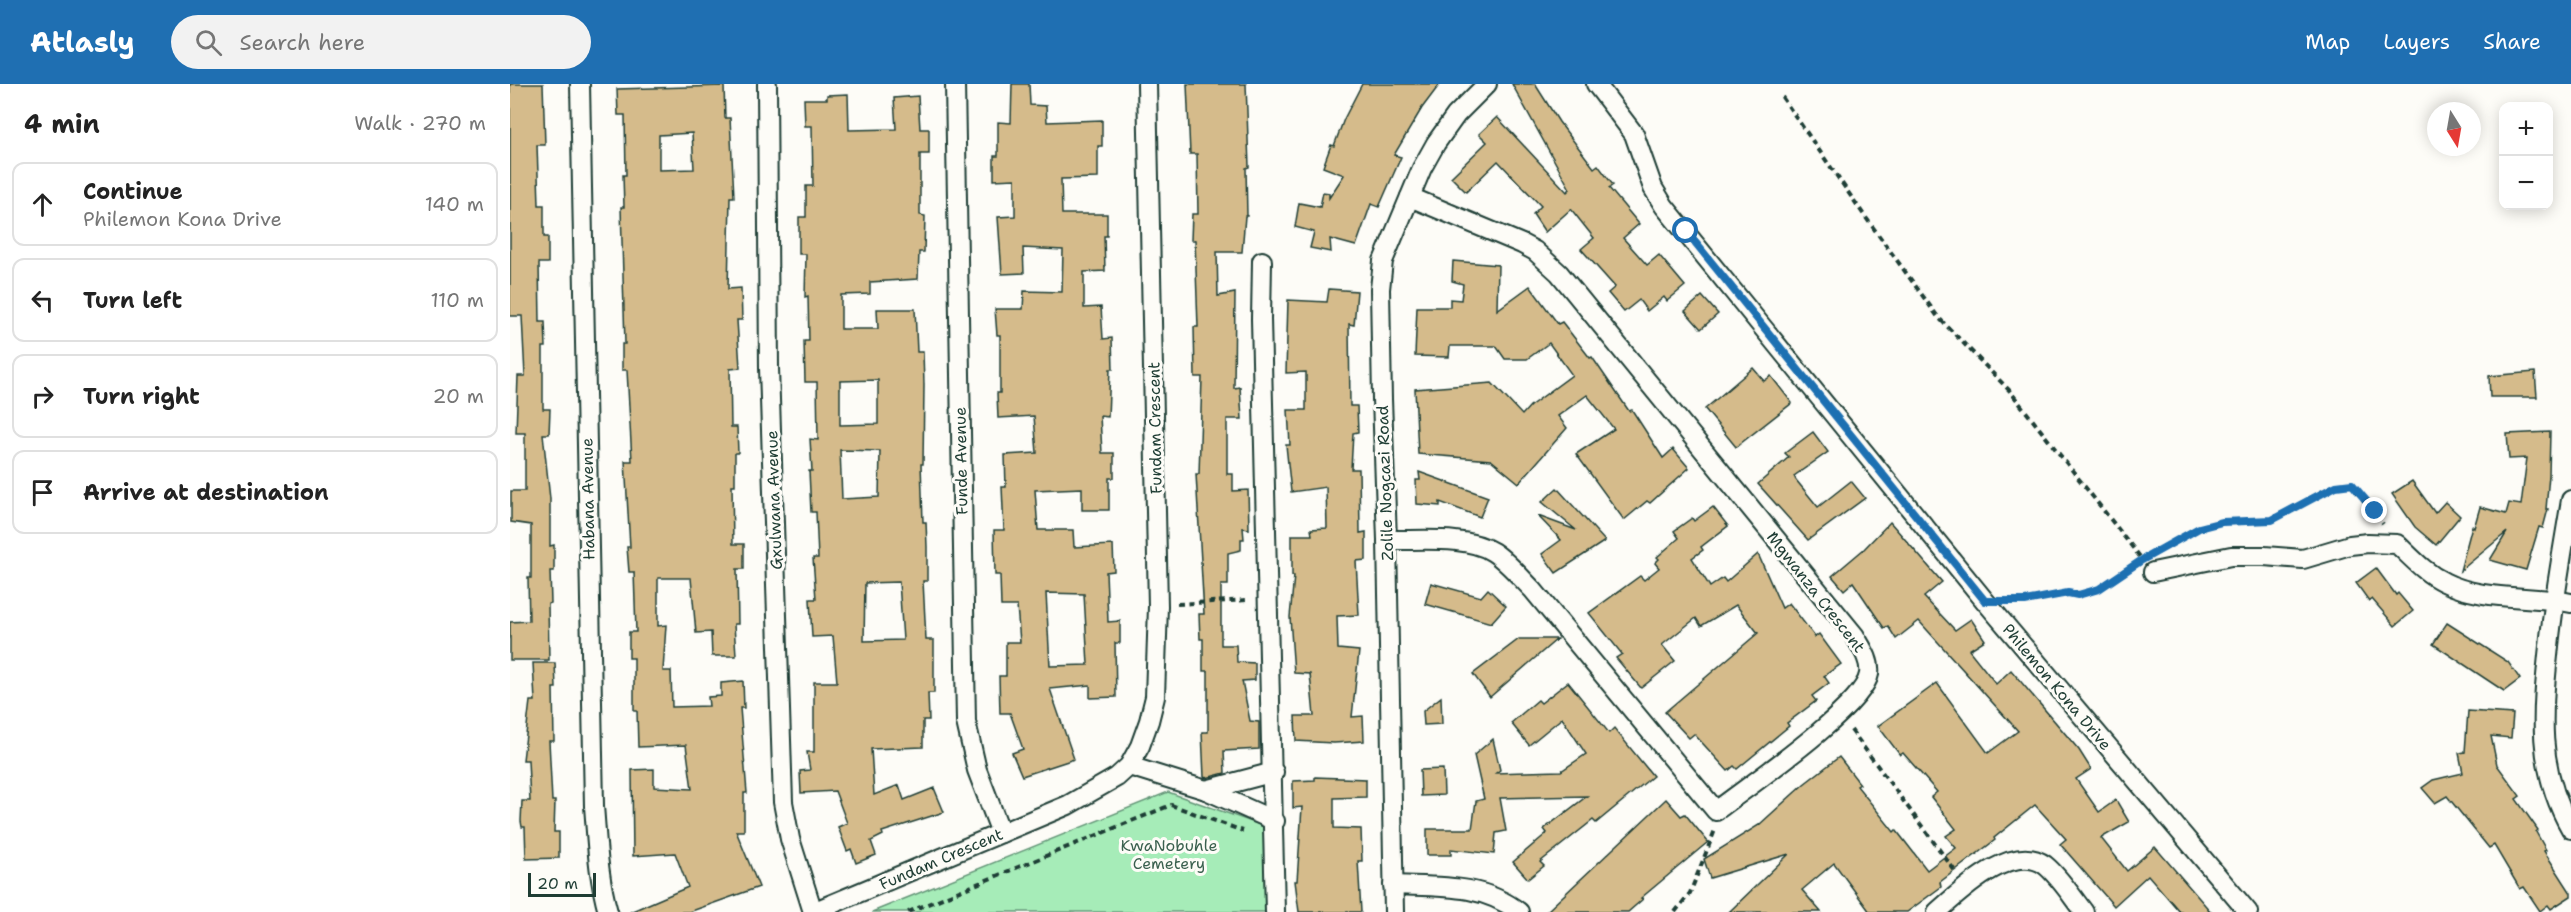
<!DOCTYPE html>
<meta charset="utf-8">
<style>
:root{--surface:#fff;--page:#f2f2f2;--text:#222;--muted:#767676;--line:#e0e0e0;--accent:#1f6fb2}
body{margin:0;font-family:"Shantell Sans",sans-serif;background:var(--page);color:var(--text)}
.controls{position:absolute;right:18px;top:18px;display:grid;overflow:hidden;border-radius:12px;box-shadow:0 3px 15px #0003}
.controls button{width:54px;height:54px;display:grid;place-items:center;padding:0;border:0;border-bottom:2px solid var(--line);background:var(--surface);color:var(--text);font:30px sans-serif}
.compass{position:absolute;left:1917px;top:18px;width:54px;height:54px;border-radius:50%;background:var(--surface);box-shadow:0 3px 15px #0003;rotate:169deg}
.scale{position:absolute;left:18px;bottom:15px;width:68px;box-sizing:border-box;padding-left:6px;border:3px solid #1f3d34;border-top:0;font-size:16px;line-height:21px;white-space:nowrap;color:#1f3d34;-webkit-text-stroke:4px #fdfcf7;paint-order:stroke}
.stop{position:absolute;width:18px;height:18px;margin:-14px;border:4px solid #1f6fb2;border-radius:50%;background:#fff}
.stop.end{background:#1f6fb2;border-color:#fff;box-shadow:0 2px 6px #0008}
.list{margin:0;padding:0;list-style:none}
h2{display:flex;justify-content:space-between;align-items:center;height:78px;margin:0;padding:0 24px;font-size:26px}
h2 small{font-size:20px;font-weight:400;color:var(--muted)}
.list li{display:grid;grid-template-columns:39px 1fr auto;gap:18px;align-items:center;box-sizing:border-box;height:84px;margin:0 12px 12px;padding:0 12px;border:2px solid var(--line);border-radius:12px}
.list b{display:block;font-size:22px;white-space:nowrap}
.list p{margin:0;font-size:20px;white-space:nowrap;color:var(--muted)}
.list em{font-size:20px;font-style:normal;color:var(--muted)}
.icon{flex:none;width:33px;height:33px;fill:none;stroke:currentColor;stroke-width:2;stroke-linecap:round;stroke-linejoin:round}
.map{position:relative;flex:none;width:2061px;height:828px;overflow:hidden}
header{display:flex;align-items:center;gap:36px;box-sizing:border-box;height:84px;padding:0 30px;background:var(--accent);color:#fff}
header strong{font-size:28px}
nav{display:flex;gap:33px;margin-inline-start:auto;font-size:21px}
.search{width:420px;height:54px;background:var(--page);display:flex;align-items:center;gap:15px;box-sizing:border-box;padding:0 21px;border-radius:33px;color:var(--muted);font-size:22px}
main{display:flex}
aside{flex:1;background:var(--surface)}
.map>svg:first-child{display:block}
.green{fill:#a6ecb8;stroke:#629476;stroke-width:1.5}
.building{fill:#d5bb8b;stroke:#1f3d34;stroke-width:1.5;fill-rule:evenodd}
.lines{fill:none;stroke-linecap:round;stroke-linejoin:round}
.minor-casing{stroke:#1f3d34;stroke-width:22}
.path{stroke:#1f3d34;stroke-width:4;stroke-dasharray:6 4.5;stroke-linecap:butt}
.minor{stroke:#fdfcf7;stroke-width:18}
.route{stroke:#1f6fb2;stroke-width:8}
.labels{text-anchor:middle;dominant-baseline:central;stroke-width:6;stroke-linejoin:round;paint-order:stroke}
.street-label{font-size:16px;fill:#1f3d34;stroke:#fdfcf7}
.park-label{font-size:16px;fill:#3a604e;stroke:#fdfcf7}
</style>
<header>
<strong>Atlasly</strong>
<div class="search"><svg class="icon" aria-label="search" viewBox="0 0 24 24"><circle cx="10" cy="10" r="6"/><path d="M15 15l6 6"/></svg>Search here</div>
<nav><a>Map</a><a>Layers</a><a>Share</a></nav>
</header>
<main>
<aside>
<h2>4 min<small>Walk · 270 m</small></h2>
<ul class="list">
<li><svg class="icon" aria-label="ahead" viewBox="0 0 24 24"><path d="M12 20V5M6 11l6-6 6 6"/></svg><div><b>Continue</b><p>Philemon Kona Drive</p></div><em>140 m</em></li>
<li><svg class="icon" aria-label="left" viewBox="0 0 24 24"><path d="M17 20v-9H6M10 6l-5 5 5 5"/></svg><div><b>Turn left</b></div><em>110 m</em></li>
<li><svg class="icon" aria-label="right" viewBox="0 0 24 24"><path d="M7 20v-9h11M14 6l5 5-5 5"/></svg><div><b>Turn right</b></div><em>20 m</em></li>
<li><svg class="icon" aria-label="arrive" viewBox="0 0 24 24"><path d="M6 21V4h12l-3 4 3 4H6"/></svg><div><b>Arrive at destination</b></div></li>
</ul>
</aside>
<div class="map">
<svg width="2061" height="828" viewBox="0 0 2061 828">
<rect width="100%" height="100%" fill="#fdfcf7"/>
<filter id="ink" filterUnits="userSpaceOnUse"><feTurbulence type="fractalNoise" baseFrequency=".0167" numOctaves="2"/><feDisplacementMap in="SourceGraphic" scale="12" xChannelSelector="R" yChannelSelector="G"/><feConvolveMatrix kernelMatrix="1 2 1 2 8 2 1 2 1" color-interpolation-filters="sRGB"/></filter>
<g filter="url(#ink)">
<polygon class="green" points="658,708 756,743 757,828 362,828"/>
<g class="building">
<polygon points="0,0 33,0 35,61 27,61 29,121 34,121 34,153 38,153 38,179 29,179 30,238 35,238 36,263 33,263 33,325 40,325 39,350 33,350 40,415 40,462 44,461 44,487 40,487 41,519 38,520 39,576 0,576 0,538 19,537 18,494 21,494 21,441 1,438 1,407 15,407 15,349 6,349 8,292 15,292 12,232 0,232"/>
<path d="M502,0H519L520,21L536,22L537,38L592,36V62H588V94L551,95L552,130H597V152H594L595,187L574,188V224L591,223L593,255L602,254L603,285H600L598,333L590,332L592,369H604V394H599V426H572V404L525,406L528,446H563L564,463L603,461L604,487L596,488L598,538L610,537V559H605L606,613L580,614V601L540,605L564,675L512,692L502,669L513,665L500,629H490L489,592H496V558H510L507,522H491L490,491H485L484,446H494L492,403H496L495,371L527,369L524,332L488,334L487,309H490V251H487L485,225H513L514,207L552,208L553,166L513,164L514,189L492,190L488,133L505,132V95L484,96V72H488V38L501,39ZM536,509L574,510L578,581L540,582Z"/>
<polygon points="677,0 736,0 739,83 736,84 737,132 735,132 732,168 707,168 708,212 725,209 724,304 730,303 732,335 717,335 717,390 723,390 723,407 738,406 739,445 733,444 734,455 731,455 731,466 718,469 718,501 711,501 711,561 726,561 727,578 745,579 745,596 732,597 740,637 749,638 749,665 714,667 715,689 696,694 694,693 692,648 698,648 698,587 693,587 693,555 690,555 689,530 694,530 686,390 689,390 692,293 685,293 684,243 688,243 685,156 681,156 682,130 688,130 687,70 680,70"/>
<polygon points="852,0 930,0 912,24 884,71 891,73 869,123 861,120 846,162 820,155 821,168 800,164 804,148 785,143 789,119 810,123 813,108 819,109 819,114 834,91 813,83 821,61 824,62 834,35"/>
<polygon points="1002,0 1025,0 1049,38 1084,84 1088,81 1103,101 1099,104 1129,140 1113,154 1137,181 1149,171 1175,202 1157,217 1154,213 1137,227 1129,216 1114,228 1098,209 1105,203 1071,165 1084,154 1061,125 1035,148 1023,130 1031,122 988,77 956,108 941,93 977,58 969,50 987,33 1057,108 1060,105"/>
<path d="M214,2L215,34H220L224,113H220L218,205L231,204L232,236H227L230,284L220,285L221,343H227L228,369H225V401H222L223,460H234V485H227L228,540H224L226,572H202L201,548L186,549L181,494H148V542L156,541L153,587H161L162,623L199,622L198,613L211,612V599L233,597L234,624H230L237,709H234V747H226L249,803L179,828H120L178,803L165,769L123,772L122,686L144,685V703L182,705L176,661L128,663L127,627H124V574H119V548H126L124,488H119L117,463H120L115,377H122L117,286H112V260H115L111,123H114L113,91H116L115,31H108L107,5ZM182,49L184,85L149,86V51Z"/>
<path d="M338,10L339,46L386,45L384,14L408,12L410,45H419V70H410V131L415,132L414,168H409L408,195L360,198V210L331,211V245H368L367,225H405L407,268H413L414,301L413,380H411L413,438H416L417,463V497H413L416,556H424V609H418L419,636H413V663L361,665L364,711L389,701L394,716L424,704L434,728L372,748L373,751L361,757L366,771L346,779L341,765L337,767L328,743L337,739L325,707L291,709L290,687L300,686L297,668H304V598H327L323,552L302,553L300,515H306L303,474H308L306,428H301L299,387H302L300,355L308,356L307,298H295L294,257H299L298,212L295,213L296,170H289V133H296V102H303L302,42H295L294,15H317V11ZM368,296V340L330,341V297ZM330,366L370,367L369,413L332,415ZM389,498L393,556L354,557L355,499Z"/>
<polygon points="943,177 988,181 987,226 1020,202 1048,240 1052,238 1080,274 1082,273 1119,327 1122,326 1153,374 1163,365 1179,384 1140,419 1137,417 1114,436 1066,370 1104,345 1077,311 1048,332 1057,344 1009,399 981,376 908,370 905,305 982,299 1012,331 1020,322 1062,291 1039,259 1017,275 995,275 986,262 940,262 939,273 905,272 907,223 940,223 940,215 951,216 953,200 942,197"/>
<polygon points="819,205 847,207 844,241 839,240 840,322 847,322 848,348 843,349 841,385 849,385 850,449 856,448 856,476 846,477 849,531 827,532 828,565 849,567 842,633 853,632 854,657 824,659 786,657 785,632 804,632 800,590 784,589 780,533 784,492 782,492 782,451 802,451 801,445 817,444 816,403 781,408 776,361 780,361 778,326 796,326 796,288 776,289 778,216 817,218"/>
<polygon points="1192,212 1208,230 1191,245 1175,227"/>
<polygon points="1243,284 1254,297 1261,292 1282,319 1226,363 1195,325"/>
<polygon points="2025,288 2027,313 1980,313 1979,292"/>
<polygon points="1303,348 1318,368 1284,392 1286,396 1308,423 1341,397 1355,414 1298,456 1248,400 1279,373 1275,369"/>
<polygon points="2040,348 2039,391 2036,425 2038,425 2033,444 2029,443 2016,486 1980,476 1997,448 1950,487 1962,442 1964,444 1970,423 1996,430 1999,419 2011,421 2017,374 1999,375 1997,350"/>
<polygon points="909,388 978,413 970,433 930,418 930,422 907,420 906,396 910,396"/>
<polygon points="1902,397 1925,429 1935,418 1950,432 1926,461 1905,443 1882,410"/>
<polygon points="1047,404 1095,457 1046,489 1032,470 1051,456 1028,432 1066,446 1032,418"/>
<polygon points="1203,423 1218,442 1191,463 1193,466 1182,474 1200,503 1213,494 1216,498 1248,470 1272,524 1279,519 1305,553 1309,550 1331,580 1314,592 1319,599 1302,612 1306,617 1277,639 1279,642 1227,685 1224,682 1218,687 1184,650 1179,654 1155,628 1248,549 1226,521 1191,542 1186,534 1152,561 1165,577 1131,604 1106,574 1112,570 1079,529 1130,492 1134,496 1149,484 1145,479 1149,475 1147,473 1169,454 1164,447 1182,434 1184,437"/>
<polygon points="1380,438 1432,498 1414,513 1445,546 1461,535 1475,556 1459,566 1486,600 1501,586 1569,666 1581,685 1566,695 1589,728 1606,716 1619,738 1591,754 1617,787 1645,763 1701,828 1670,828 1638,791 1604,822 1550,760 1556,755 1525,721 1484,754 1485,756 1430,798 1431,803 1397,828 1360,828 1324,779 1292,806 1311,828 1219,828 1279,770 1200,794 1194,775 1249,741 1294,700 1329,673 1350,700 1347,702 1384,748 1386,746 1417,786 1446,764 1436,752 1446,745 1421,713 1427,708 1393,669 1390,671 1368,642 1427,599 1478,669 1508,647 1409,537 1386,555 1378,542 1374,544 1343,498 1334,506 1322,492 1354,465"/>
<polygon points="1866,484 1886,511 1888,509 1903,527 1885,542 1862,515 1859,517 1846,499"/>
<polygon points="921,499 971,513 978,505 996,522 981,539 915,520"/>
<polygon points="1937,539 1998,578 2010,595 1994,607 1923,560"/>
<polygon points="1009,555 1047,555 980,613 963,590"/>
<polygon points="23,579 45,579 46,604 43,604 44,657 39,657 42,717 45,717 44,748 49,748 49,774 16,775 15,743 12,743 11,737 12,717 20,717 18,676 13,676 20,617 25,617"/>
<polygon points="1058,598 1099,649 1104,644 1143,692 1086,739 1083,736 1030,778 1034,782 1018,795 1003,778 1037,749 1034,745 1077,712 990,714 996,747 986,749 984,770 941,765 941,771 917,771 917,745 962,745 966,717 974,715 964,671 983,655 990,686 986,689 1051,687 1076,670 1052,634 1019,661 1001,639 1028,616 1031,619"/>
<polygon points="931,613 932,640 914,641 913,627"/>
<polygon points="1958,627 2003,630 2001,654 1981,652 1987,681 2010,712 2006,715 2028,746 2026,748 2036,766 2034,767 2061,809 2061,812 2041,825 2038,821 2030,827 2014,803 2010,805 1984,761 1979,764 1937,712 1925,719 1912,704 1923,696 1953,689 1949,669 1955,668"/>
<polygon points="933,685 934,711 911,712 910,686"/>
<polygon points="805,693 856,695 856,713 824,714 824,744 851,745 852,777 848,777 851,828 789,828 785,797 787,797 792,723 783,724 783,697 805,696"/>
<polygon points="1156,715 1171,732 1175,730 1198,758 1131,814 1133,815 1118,828 1036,828"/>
</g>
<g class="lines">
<g class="minor-casing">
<g id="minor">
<path d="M70,0L84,722C87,758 88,793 98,828"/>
<polyline points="257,0 259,284 273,718 280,755 303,828"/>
<polyline points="445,0 456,638 467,686 491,749"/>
<polyline points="1086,0 1124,50 1143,104 1154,122 1475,517 1738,828"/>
<polyline points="752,177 751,235 765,828"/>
<path d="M2061,416C2053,465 2044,513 2039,562C2032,628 2026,684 2061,745"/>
<path d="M877,456C908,457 957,451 983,468C998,478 1010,493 1023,506L1206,727C1237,703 1354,623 1359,590C1361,576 1351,563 1345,552L1049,189L1025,167L1012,160L900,113"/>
<path d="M1643,488L1721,472H1754L1793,475L1840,461L1858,459L1887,460C1902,474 1915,489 1934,498C1971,517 2020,511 2061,519"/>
<polyline points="619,682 696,706 765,737"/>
<polyline points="696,706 764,688"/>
<path d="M883,801C928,803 972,799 1009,828"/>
<polyline points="303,828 558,721 607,693 619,682 630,662 639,637 645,613 648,522 637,0"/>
<polyline points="884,828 877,456 872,315 870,205 873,177 912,84 926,59 946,31 977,0"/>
<path d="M1427,828C1450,808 1502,757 1535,781C1550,793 1562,813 1574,828"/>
</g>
</g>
<g class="path">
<polyline points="1272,13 1354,131 1428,233 1499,306 1631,474"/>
<polyline points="1653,464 1689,444 1712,438 1762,436 1825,402 1842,401 1873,440"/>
<polyline points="1502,517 1515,517 1558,509 1568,511 1589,505 1624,481"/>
<polyline points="667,520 737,516"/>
<polyline points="1341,646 1445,787"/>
<polyline points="398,828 661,721 733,747"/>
<polyline points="1165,828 1180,809 1205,746"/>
</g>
<use href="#minor" class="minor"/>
</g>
</g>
<g class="lines" filter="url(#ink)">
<polyline class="route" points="1176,147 1475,517 1515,517 1558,509 1568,511 1589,505 1632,476 1689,444 1712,438 1762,436 1826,402 1842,400 1865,427"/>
</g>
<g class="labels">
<g class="street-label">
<text transform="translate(645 344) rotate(-91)">Fundam Crescent</text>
<text transform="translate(451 377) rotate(-91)">Funde Avenue</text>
<text transform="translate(875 399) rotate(-92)">Zolile Nogcazi Road</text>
<text transform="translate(78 415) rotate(-91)">Habana Avenue</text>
<text transform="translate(264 416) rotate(-92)">Gxulwana Avenue</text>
<text transform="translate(1306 508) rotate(52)">Mgwanza Crescent</text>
<text transform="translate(1547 603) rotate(50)">Philemon Kona Drive</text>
<text transform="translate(431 775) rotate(-23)">Fundam Crescent</text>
</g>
<g class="park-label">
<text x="659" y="761">KwaNobuhle<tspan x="659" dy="18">Cemetery</tspan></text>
</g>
</g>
</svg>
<div class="controls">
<button>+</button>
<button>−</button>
</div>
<svg class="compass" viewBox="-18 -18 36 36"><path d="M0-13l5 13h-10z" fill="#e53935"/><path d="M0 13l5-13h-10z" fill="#767676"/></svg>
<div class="scale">20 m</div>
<div class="stop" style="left:1176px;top:147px"></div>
<div class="stop end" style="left:1865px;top:427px"></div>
</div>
</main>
